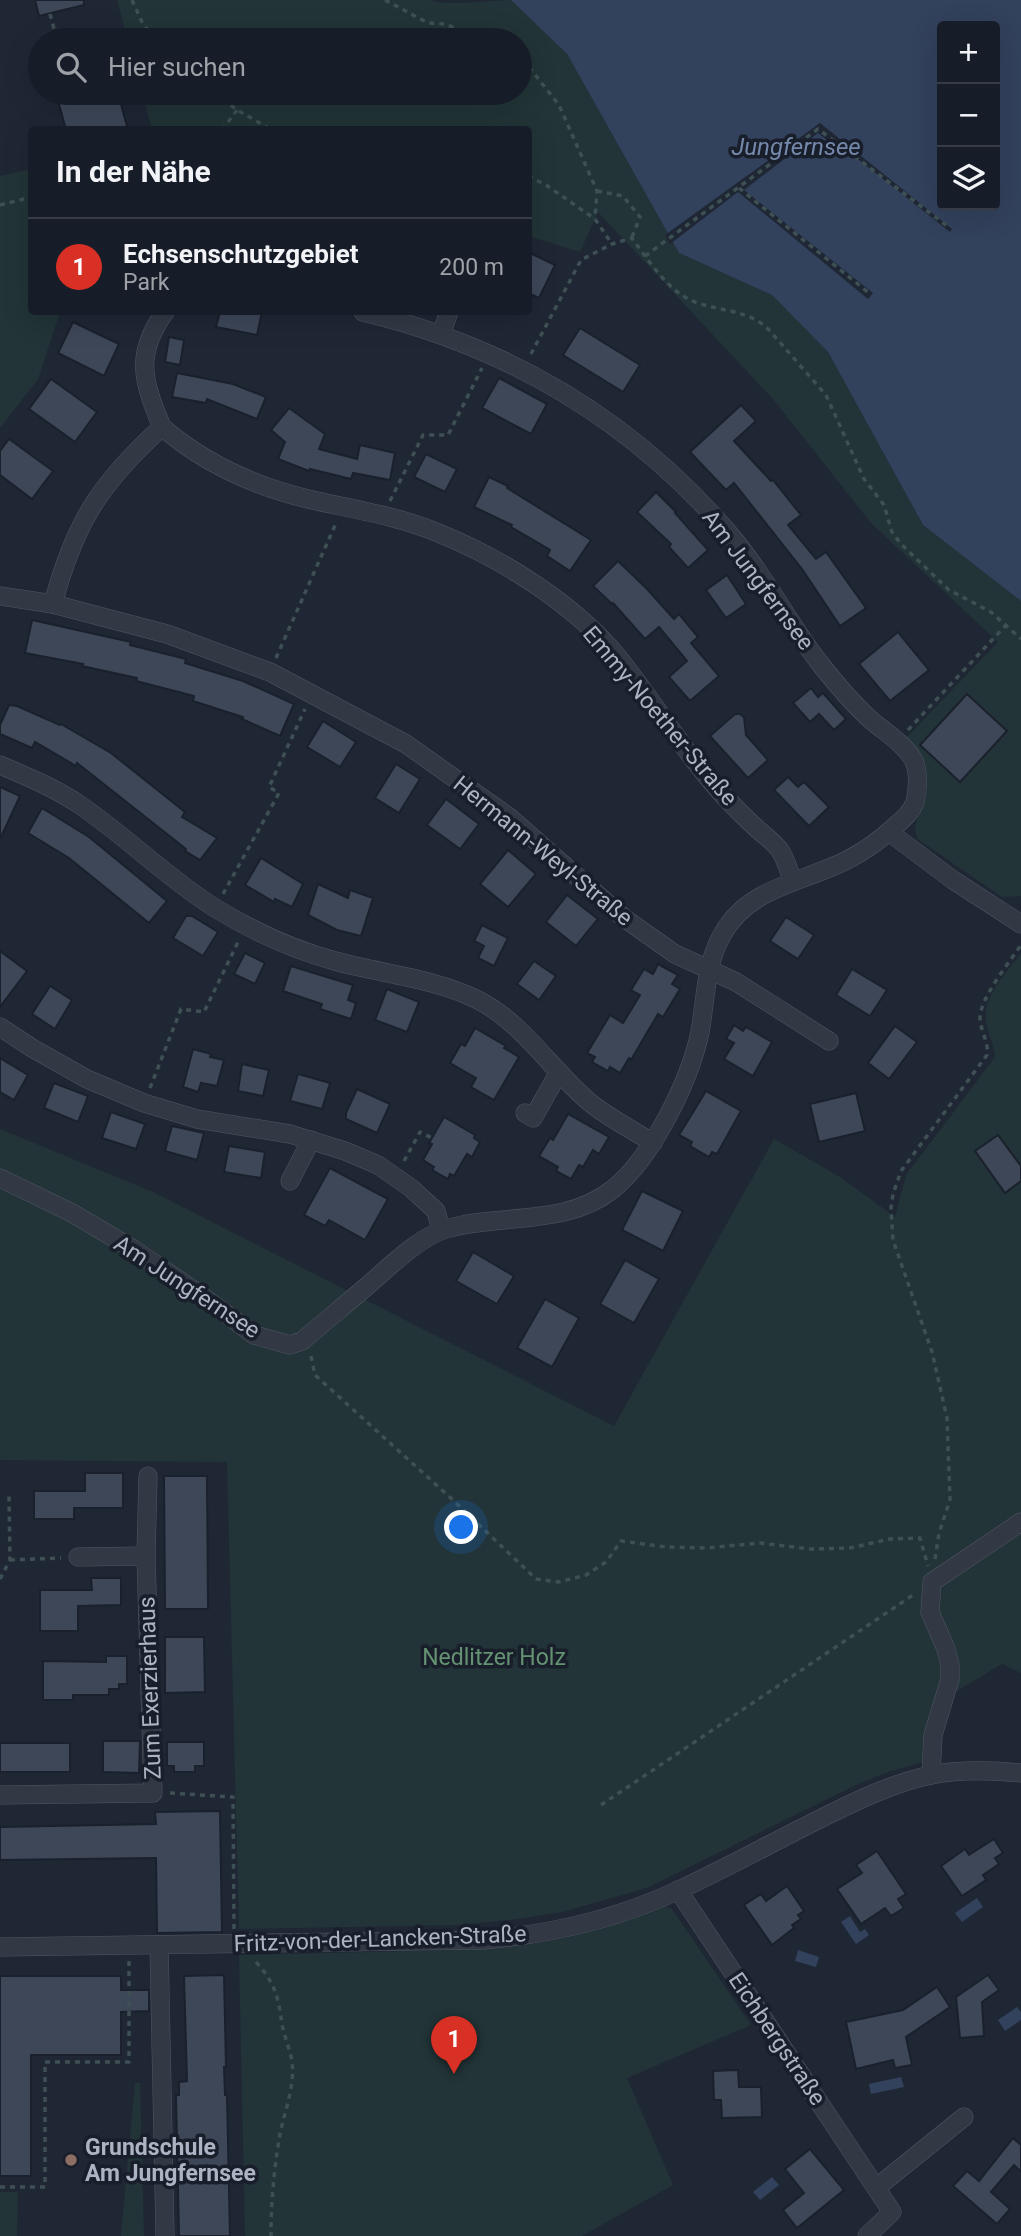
<!DOCTYPE html>
<html lang="de">
<meta charset="utf-8">
<style>
:root{--surface:#171d28;--page:#202630;--text:#f1f3f6;--muted:#9ea2a8;--line:#363b45;--accent:#d93025}
body{margin:0;font-family:Roboto,sans-serif;background:var(--page);color:var(--text)}
.controls{position:absolute;right:21px;top:21px;display:grid;overflow:hidden;border-radius:7px;box-shadow:0 7px 28px #0002}
.controls button{width:63px;height:63px;display:grid;place-items:center;padding:0;border:0;border-bottom:2px solid var(--line);background:var(--surface);color:var(--text);font:35px sans-serif}
.you{position:absolute;left:462px;top:1528px;width:24px;height:24px;margin:-18px;border:5px solid #fff;border-radius:50%;background:#1a73e8;box-shadow:0 0 0 10px #1a73e833}
.badge{display:grid;place-items:center;width:46px;height:46px;border-radius:50%;background:var(--accent);color:#fff;font-size:23px;font-weight:700}
.pin{position:absolute;translate:-50% -58px;filter:drop-shadow(0 2px 4px #0008)}
.pin::after{content:'';position:absolute;top:37px;width:24px;height:21px;background:inherit;clip-path:polygon(0 0,100% 0,50% 100%)}
.list{margin:0;padding:0;list-style:none}
h2{display:flex;justify-content:space-between;align-items:center;height:91px;margin:0;padding:0 28px;font-size:30px}
h2 small{font-size:23px;font-weight:400;color:var(--muted)}
.list li{display:grid;grid-template-columns:46px 1fr auto;gap:21px;align-items:center;box-sizing:border-box;height:98px;padding:0 28px;border-top:2px solid var(--line)}
.list b{display:block;font-size:26px;white-space:nowrap}
.list p{margin:0;font-size:23px;white-space:nowrap;color:var(--muted)}
.list em{font-size:23px;font-style:normal;color:var(--muted)}
.icon{flex:none;width:38px;height:38px;fill:none;stroke:currentColor;stroke-width:2;stroke-linecap:round;stroke-linejoin:round}
.map{position:relative;flex:none;width:1021px;height:2236px;overflow:hidden}
.search{position:absolute;background:var(--surface);box-shadow:0 7px 28px #0002;left:28px;top:28px;width:504px;height:77px;display:flex;align-items:center;gap:18px;box-sizing:border-box;padding:0 24px;border-radius:38px;color:var(--muted);font-size:26px}
.panel{position:absolute;background:var(--surface);box-shadow:0 7px 28px #0002;left:28px;top:126px;width:504px;height:189px;border-radius:7px}
.map>svg:first-child{display:block}
.green{fill:#223437}
.water{fill:#32415c;fill-rule:evenodd}
.pier{fill:#1f2735}
.building{fill:#3d4758;stroke:#1a202c;stroke-width:2}
.lines{fill:none;stroke-linecap:round;stroke-linejoin:round}
.minor-casing{stroke:#505664;stroke-width:19}
.path{stroke:#3e5053;stroke-width:3.5;stroke-dasharray:5 5;stroke-linecap:butt}
.minor{stroke:#323945;stroke-width:18}
.education-dot{fill:#8d6e63;stroke:#181e2a;stroke-width:2.5}
.labels{text-anchor:middle;dominant-baseline:central;stroke-width:7;stroke-linejoin:round;paint-order:stroke}
.street-label{font-size:23px;fill:#acb3c3;stroke:#181e2a}
.park-label{font-size:23px;fill:#649272;stroke:#181e2a}
.poi-label{font-size:23px;font-weight:bold;fill:#acb3c3;stroke:#181e2a;text-anchor:start}
.water-label{font-size:24px;font-style:italic;fill:#7488ab;stroke:#181e2a}
</style>
<div class="map">
<svg width="1021" height="2236" viewBox="0 0 1021 2236">
<rect width="100%" height="100%" fill="#1f2735"/>
<g class="green">
<path d="M117,0H430C453,7 487,0 511,0L567,54L679,253L772,295L828,352L923,525L1021,601V896L1002,897L919,840C907,824 927,809 927,788C927,767 918,755 906,738L998,642L871,523L773,399L598,212L580,252L529,236L528,130L152,129L142,93H520V40H128Z"/>
<polygon points="31,169 32,312 60,312 38,379 0,428 0,176"/>
<path d="M1021,953V1673L1002,1664L935,1704L926,1727L923,1762L888,1772L854,1786L647,1888L562,1912L517,1919L460,1925L239,1929L227,1462L0,1460V1129L153,1192L614,1426L774,1139L840,1177L895,1217L906,1175L995,1057C994,1044 987,1033 986,1020C983,996 1008,971 1021,953Z"/>
<polygon points="664,1906 672,1909 751,2025 627,2078 673,2185 582,2236 245,2236 239,1955 495,1949 556,1940 588,1932"/>
<polygon points="135,2083 140,2083 144,2236 121,2236"/>
<polygon points="0,2192 18,2192 17,2236 0,2236"/>
</g>
<g class="water">
<path d="M511,0H1021V601L923,525L828,352L772,295L679,253L567,54ZM942,26H995V205H942Z"/>
<polygon points="977,1898 983,1907 962,1922 955,1913"/>
<polygon points="850,1916 860,1932 865,1929 869,1935 856,1944 841,1922"/>
<polygon points="798,1950 819,1957 816,1967 795,1961"/>
<polygon points="1017,2007 1021,2012 1021,2020 1005,2031 998,2020"/>
<polygon points="901,2077 904,2087 871,2094 869,2084"/>
<polygon points="772,2177 779,2185 760,2200 753,2192"/>
</g>
<polygon class="pier" points="820,123 952,229 950,232 849,152 846,155 818,133 744,190 873,293 868,299 738,192 670,244 665,235"/>
<g class="building">
<polygon points="35,0 84,0 84,5 39,16"/>
<polygon points="56,93 118,93 128,130 66,130"/>
<polygon points="528,252 555,265 539,298 528,293"/>
<polygon points="220,312 262,312 257,335 216,327"/>
<polygon points="73,322 119,344 104,376 58,353"/>
<polygon points="580,328 640,365 623,392 563,355"/>
<polygon points="169,337 184,340 180,365 165,362"/>
<polygon points="177,373 233,384 266,397 257,419 207,399 206,403 172,397"/>
<polygon points="499,378 547,404 531,434 482,408"/>
<polygon points="51,379 97,412 75,442 29,409"/>
<polygon points="741,405 756,421 734,441 771,481 773,480 801,515 788,525 816,559 826,552 866,608 840,626 802,569 734,483 726,490 690,452"/>
<polygon points="289,408 325,434 319,449 357,459 360,445 395,453 390,480 353,473 351,479 310,469 309,471 278,459 285,442 271,430"/>
<polygon points="9,439 53,471 32,499 0,475 0,451"/>
<polygon points="426,454 457,469 445,492 414,477"/>
<polygon points="489,477 508,486 507,488 591,540 570,571 547,556 550,550 511,527 512,525 474,507"/>
<polygon points="656,492 676,512 675,513 708,550 688,568 669,547 671,544 637,512"/>
<polygon points="618,561 647,589 674,619 679,614 698,637 691,643 719,676 690,701 669,677 687,661 659,627 645,639 613,603 612,604 593,586"/>
<polygon points="727,575 746,604 726,618 706,590"/>
<polygon points="32,620 131,642 130,645 186,659 185,663 243,681 294,704 280,736 242,719 243,717 193,701 194,696 136,681 137,678 82,666 83,664 25,653"/>
<polygon points="898,632 929,670 890,701 859,664"/>
<polygon points="811,688 818,697 823,693 846,719 834,730 819,714 810,722 793,703"/>
<polygon points="967,694 1007,731 960,782 920,745"/>
<polygon points="9,705 17,706 60,725 61,724 111,753 185,812 182,817 217,838 200,860 185,851 186,849 77,763 76,766 35,742 32,748 0,734 0,725"/>
<polygon points="735,714 740,714 744,717 746,735 768,760 748,778 710,736"/>
<polygon points="323,721 356,742 340,767 307,747"/>
<polygon points="396,764 420,779 399,813 375,798"/>
<polygon points="788,777 798,787 804,782 829,807 809,826 774,790"/>
<polygon points="0,787 20,796 0,839"/>
<polygon points="446,799 479,824 460,849 427,825"/>
<polygon points="42,808 89,837 167,901 149,923 69,858 28,833"/>
<polygon points="508,850 536,874 508,907 480,884"/>
<polygon points="261,858 303,884 292,907 275,899 274,902 245,885"/>
<polygon points="318,884 348,898 350,890 373,898 361,936 337,930 308,915"/>
<polygon points="567,895 598,919 576,946 546,922"/>
<polygon points="186,916 192,916 218,932 203,956 173,938"/>
<polygon points="786,917 814,935 798,959 770,941"/>
<polygon points="482,925 508,938 494,966 478,958 484,946 474,941"/>
<polygon points="0,951 27,971 0,1007"/>
<polygon points="245,953 265,963 255,984 234,974"/>
<polygon points="534,961 556,976 539,1000 517,984"/>
<polygon points="658,964 678,975 672,984 680,989 663,1017 658,1014 631,1060 629,1058 620,1073 610,1067 608,1071 592,1062 595,1057 587,1053 610,1015 623,1023 640,995 631,990 644,969 653,974"/>
<polygon points="291,966 353,985 348,1000 356,1003 351,1019 320,1009 322,1004 283,991"/>
<polygon points="852,969 887,990 870,1016 836,995"/>
<polygon points="50,986 72,1000 55,1029 32,1014"/>
<polygon points="387,989 419,1002 407,1032 375,1020"/>
<polygon points="734,1025 743,1031 746,1027 772,1042 753,1076 724,1059 734,1043 726,1039"/>
<polygon points="895,1026 917,1042 889,1079 868,1063"/>
<polygon points="475,1028 506,1046 504,1048 519,1057 494,1100 471,1087 476,1078 450,1063 461,1044 465,1046"/>
<polygon points="193,1049 211,1054 210,1057 224,1060 217,1086 201,1083 198,1092 183,1087"/>
<polygon points="0,1058 28,1075 14,1100 0,1092"/>
<polygon points="242,1064 269,1070 263,1096 238,1091"/>
<polygon points="298,1074 330,1083 322,1109 290,1101"/>
<polygon points="54,1083 88,1096 78,1122 44,1108"/>
<polygon points="357,1089 390,1104 377,1133 346,1119 346,1113"/>
<polygon points="706,1091 741,1111 717,1154 712,1152 709,1157 690,1146 692,1142 679,1135"/>
<polygon points="856,1093 865,1131 819,1142 810,1104"/>
<polygon points="111,1112 145,1124 136,1149 102,1138"/>
<polygon points="568,1114 609,1137 599,1154 593,1150 583,1167 579,1165 571,1179 556,1171 558,1167 539,1156 550,1138 553,1140"/>
<polygon points="444,1117 475,1135 474,1138 480,1142 472,1157 467,1154 454,1176 450,1174 448,1179 432,1170 434,1167 423,1160 432,1144 429,1143"/>
<polygon points="172,1126 204,1133 197,1160 165,1151"/>
<polygon points="998,1135 1021,1166 1021,1181 1005,1193 975,1151"/>
<polygon points="229,1146 265,1152 261,1178 224,1172"/>
<polygon points="330,1168 388,1199 365,1240 329,1220 325,1226 304,1215"/>
<polygon points="642,1191 683,1211 663,1251 622,1230"/>
<polygon points="473,1252 514,1276 497,1304 456,1281"/>
<polygon points="625,1260 659,1279 634,1323 600,1304"/>
<polygon points="545,1299 579,1318 552,1367 517,1348"/>
<polygon points="85,1473 123,1473 123,1508 74,1508 74,1519 34,1519 34,1491 85,1491"/>
<polygon points="164,1476 207,1476 208,1609 165,1609"/>
<polygon points="91,1578 121,1578 121,1605 78,1606 78,1631 40,1631 40,1590 92,1590"/>
<polygon points="165,1637 204,1637 205,1692 165,1693"/>
<polygon points="106,1656 127,1656 127,1684 119,1684 119,1689 109,1689 109,1695 73,1695 73,1700 43,1700 43,1661 106,1662"/>
<polygon points="103,1741 140,1741 139,1773 103,1772"/>
<polygon points="167,1742 204,1742 204,1766 195,1766 195,1772 174,1772 174,1766 167,1766"/>
<rect x="0" y="1743" width="70" height="29"/>
<polygon points="220,1811 222,1932 157,1933 156,1858 0,1860 0,1827 156,1824 155,1812"/>
<polygon points="994,1839 1003,1853 995,1858 999,1864 983,1875 986,1880 962,1896 941,1866 965,1849 969,1855"/>
<polygon points="877,1851 906,1894 898,1899 904,1908 891,1916 885,1908 861,1924 837,1889 862,1873 856,1865"/>
<polygon points="787,1886 804,1911 798,1915 801,1919 792,1925 794,1928 772,1945 744,1905 761,1894 766,1901"/>
<polygon points="224,1975 226,2067 224,2067 225,2095 227,2095 230,2236 179,2236 176,2095 179,2095 179,2082 187,2081 184,1976"/>
<polygon points="988,1975 999,1990 982,2002 984,2036 960,2038 956,1997"/>
<polygon points="0,1976 121,1976 121,1990 149,1990 149,2011 121,2012 121,2055 31,2055 31,2176 0,2176"/>
<polygon points="937,1987 950,2007 906,2037 912,2065 895,2068 893,2060 856,2069 846,2022 903,2010"/>
<polygon points="738,2070 739,2087 761,2087 762,2117 722,2118 721,2100 714,2100 713,2071"/>
<polygon points="1013,2138 1021,2145 1021,2172 1014,2165 991,2192 1010,2209 997,2224 953,2186 967,2171 979,2181"/>
<polygon points="810,2149 844,2190 797,2228 783,2210 804,2193 785,2169"/>
</g>
<g class="lines">
<g class="minor-casing">
<g id="minor">
<polyline points="441,334 449,312"/>
<path d="M162,427C204,463 254,486 308,499C350,509 395,515 436,532C501,558 573,603 618,657C650,697 677,741 710,780C724,797 738,811 754,826C762,834 775,842 781,852C786,860 789,872 793,881"/>
<polyline points="0,596 53,604 167,634 270,672 406,744 509,817 624,918 675,954 736,982 829,1041"/>
<path d="M53,604C74,524 100,483 162,427C143,382 134,354 165,312"/>
<path d="M0,765C28,777 55,788 80,805C127,837 167,878 215,908C251,930 294,950 335,961C382,974 434,978 478,1000C523,1023 550,1068 587,1100C606,1117 632,1129 653,1143"/>
<polyline points="889,832 953,880 1021,924"/>
<polyline points="0,1027 32,1048 87,1079 144,1103 197,1119 290,1134 345,1151 378,1165 411,1188 436,1211 441,1230"/>
<polyline points="525,1113 533,1118 559,1072"/>
<path d="M0,1178L72,1213L133,1249L201,1295L254,1335L290,1345L302,1341C323,1323 345,1305 366,1287C387,1269 419,1237 446,1229C500,1213 566,1227 613,1189C652,1158 690,1080 700,1032C706,999 705,965 722,935C748,887 802,883 847,860C863,852 880,840 894,827C902,820 911,813 915,802C918,790 919,773 914,761C905,744 886,733 872,721C854,705 837,685 822,666C789,625 766,577 732,537C634,421 509,347 363,312"/>
<polyline points="290,1181 311,1140"/>
<polyline points="78,1557 146,1556"/>
<polyline points="931,1775 933,1735 950,1679 950,1665 946,1649 930,1612 932,1582 1021,1522"/>
<polyline points="0,1795 153,1793 146,1556 148,1476"/>
<polyline points="678,1890 892,2212 867,2236"/>
<polyline points="159,1945 165,2236"/>
<path d="M0,1947L484,1940C552,1934 617,1919 679,1890C724,1869 768,1845 812,1823C850,1804 889,1784 931,1775C961,1769 991,1770 1021,1773"/>
<polyline points="876,2188 964,2117"/>
</g>
</g>
<g class="path">
<polyline points="132,0 142,22 155,40"/>
<polyline points="385,0 428,23 446,24 479,40"/>
<polyline points="50,14 57,40"/>
<polyline points="520,63 529,67 559,105 597,191 595,219"/>
<polyline points="215,93 237,110 272,130"/>
<polyline points="222,130 237,110"/>
<polyline points="528,176 546,185 595,219 612,244"/>
<polyline points="739,188 869,293"/>
<polyline points="597,191 623,196 640,217 632,237"/>
<polyline points="0,205 32,197"/>
<polyline points="645,256 818,129 950,228"/>
<path d="M531,354L581,260L612,244L632,238C644,255 665,285 683,296C710,313 746,306 769,330L826,395L864,479L884,505L892,532L901,544L949,590L991,612L1021,639"/>
<polyline points="390,501 423,435 448,435 482,368"/>
<polyline points="276,658 337,521"/>
<polyline points="908,730 1007,624"/>
<polyline points="223,894 279,793 269,787 305,709"/>
<polyline points="150,1088 181,1009 204,1012 239,940"/>
<polyline points="404,1161 420,1132 432,1138"/>
<polyline points="311,1356 315,1375 454,1501 536,1579 559,1582 586,1575 606,1562 621,1541 666,1547 706,1548 760,1543 810,1549 850,1548 890,1539 920,1538 928,1566"/>
<path d="M935,1559L939,1533L950,1500L947,1418L932,1352L893,1240L891,1208L893,1194L901,1171L987,1055C989,1041 980,1031 980,1017C981,997 1009,963 1021,945"/>
<polyline points="10,1560 61,1558"/>
<polyline points="0,1579 10,1560 9,1496"/>
<polyline points="170,1793 233,1797 234,1929"/>
<polyline points="601,1805 916,1593"/>
<path d="M256,1962C275,1983 278,1996 282,2024C284,2036 290,2049 292,2061C295,2086 285,2110 280,2134C274,2168 271,2202 271,2236"/>
<polyline points="0,2187 45,2187 45,2062 129,2062 129,1960"/>
</g>
<use href="#minor" class="minor"/>
</g>
<circle class="education-dot" cx="71" cy="2160" r="7"/>
<g class="labels">
<g class="street-label">
<text transform="translate(758 580) rotate(53)">Am Jungfernsee</text>
<text transform="translate(660 716) rotate(50)">Emmy-Noether-Straße</text>
<text transform="translate(543 851) rotate(39)">Hermann-Weyl-Straße</text>
<text transform="translate(187 1287) rotate(33)">Am Jungfernsee</text>
<text transform="translate(150 1688) rotate(-92)">Zum Exerzierhaus</text>
<text transform="translate(380 1939) rotate(-2)">Fritz-von-der-Lancken-Straße</text>
<text transform="translate(777 2039) rotate(56)">Eichbergstraße</text>
</g>
<g class="park-label">
<text x="494" y="1657">Nedlitzer Holz</text>
</g>
<g class="poi-label">
<text x="85" y="2147">Grundschule<tspan x="85" dy="26">Am Jungfernsee</tspan></text>
</g>
<g class="water-label">
<text x="796" y="147">Jungfernsee</text>
</g>
</g>
</svg>
<div class="controls">
<button>+</button>
<button>−</button>
<button><svg class="icon" aria-label="layers" viewBox="0 0 24 24"><path d="M12 4l9 5-9 5-9-5zM3 14l9 5 9-5"/></svg></button>
</div>
<div class="you"></div>
<div class="pin badge" style="left:454px;top:2074px">1</div>
<div class="search"><svg class="icon" aria-label="search" viewBox="0 0 24 24"><circle cx="10" cy="10" r="6"/><path d="M15 15l6 6"/></svg>Hier suchen</div>
<section class="panel">
<h2>In der Nähe<small></small></h2>
<ul class="list">
<li><span class="badge">1</span><div><b>Echsenschutzgebiet</b><p>Park</p></div><em>200 m</em></li>
</ul>
</section>
</div>
